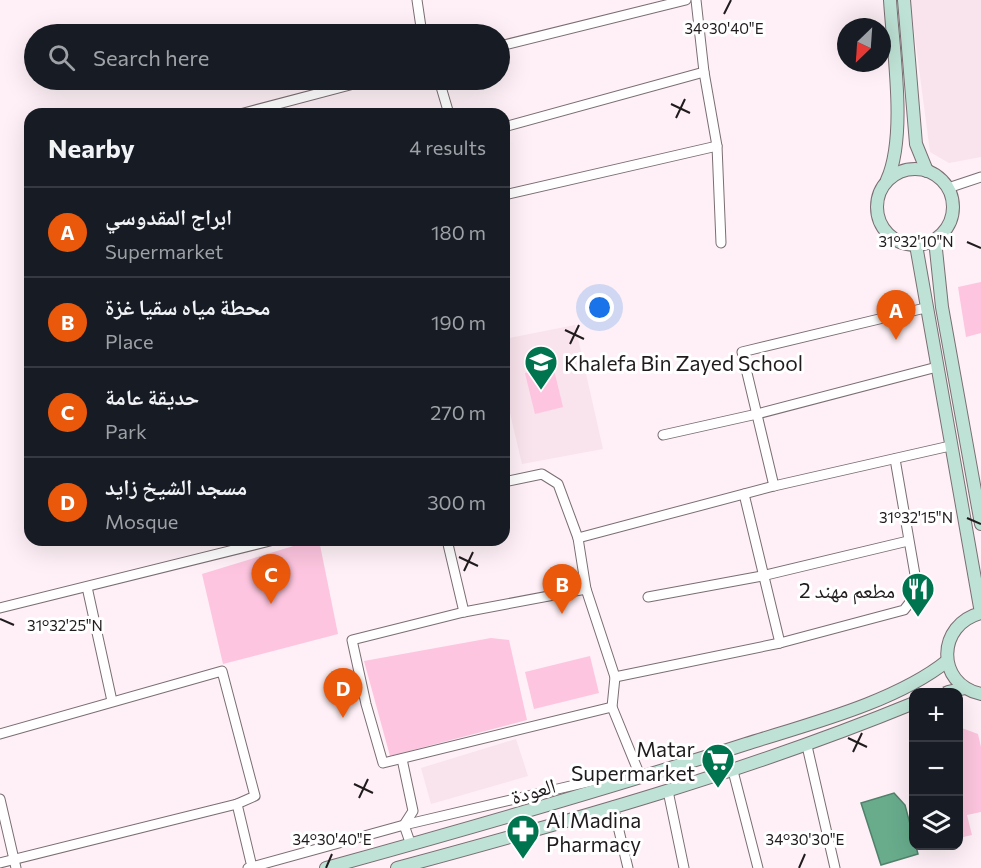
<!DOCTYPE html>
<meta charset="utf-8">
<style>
:root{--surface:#171b24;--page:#242831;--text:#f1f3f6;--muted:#9ea1a6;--line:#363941;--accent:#ea580c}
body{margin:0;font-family:Commissioner,"Noto Naskh Arabic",sans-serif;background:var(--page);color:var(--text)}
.controls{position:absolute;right:18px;bottom:18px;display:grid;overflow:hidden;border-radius:12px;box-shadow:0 6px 24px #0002}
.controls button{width:54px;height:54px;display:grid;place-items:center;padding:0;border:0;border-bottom:2px solid var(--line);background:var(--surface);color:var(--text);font:30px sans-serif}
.compass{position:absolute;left:837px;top:18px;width:54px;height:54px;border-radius:50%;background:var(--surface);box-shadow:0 6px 24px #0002;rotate:205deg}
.you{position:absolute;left:600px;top:308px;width:21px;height:21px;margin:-15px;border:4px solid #fff;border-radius:50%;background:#1a73e8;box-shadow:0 0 0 9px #1a73e833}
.badge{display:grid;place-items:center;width:39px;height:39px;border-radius:50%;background:var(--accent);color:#fff;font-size:20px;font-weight:700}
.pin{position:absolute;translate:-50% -50px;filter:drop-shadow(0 2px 3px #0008)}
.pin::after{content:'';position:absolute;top:32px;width:21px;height:18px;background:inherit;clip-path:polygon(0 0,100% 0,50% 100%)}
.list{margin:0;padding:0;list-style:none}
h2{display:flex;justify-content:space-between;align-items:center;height:78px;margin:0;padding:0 24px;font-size:26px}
h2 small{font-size:20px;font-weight:400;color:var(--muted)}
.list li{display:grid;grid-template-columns:39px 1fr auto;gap:18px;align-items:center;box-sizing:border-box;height:90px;padding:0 24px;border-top:2px solid var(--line)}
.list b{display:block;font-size:22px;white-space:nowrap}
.list p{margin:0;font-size:20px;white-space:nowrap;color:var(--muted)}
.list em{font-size:20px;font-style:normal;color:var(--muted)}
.icon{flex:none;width:33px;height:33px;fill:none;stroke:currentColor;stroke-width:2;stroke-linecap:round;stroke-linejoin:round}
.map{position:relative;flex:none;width:981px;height:868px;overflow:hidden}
.search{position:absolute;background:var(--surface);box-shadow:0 6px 24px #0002;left:24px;top:24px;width:486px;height:66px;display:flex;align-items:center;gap:15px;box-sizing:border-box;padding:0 21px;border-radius:33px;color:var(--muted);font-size:22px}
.panel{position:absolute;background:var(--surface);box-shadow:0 6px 24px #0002;left:24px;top:108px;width:486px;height:438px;border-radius:18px}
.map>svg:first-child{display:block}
.built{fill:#f9e3ec}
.green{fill:#fdc5df}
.water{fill:#68ac8c;stroke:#52816b;stroke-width:1.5}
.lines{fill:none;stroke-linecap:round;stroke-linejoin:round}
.street-casing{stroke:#7a6e73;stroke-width:11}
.secondary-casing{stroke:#7a6e73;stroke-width:14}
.street{stroke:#fff;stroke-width:9}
.secondary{stroke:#bee2d5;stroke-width:12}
.ticks{fill:none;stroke:#201c1e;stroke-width:2}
.labels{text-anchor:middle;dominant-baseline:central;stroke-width:6;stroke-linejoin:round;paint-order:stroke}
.poi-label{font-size:21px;fill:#201c1e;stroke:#fff;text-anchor:start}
.street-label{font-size:21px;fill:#201c1e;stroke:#fff}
.ticks-label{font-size:15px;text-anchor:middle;fill:#201c1e;stroke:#fff;stroke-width:6;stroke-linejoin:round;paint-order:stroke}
</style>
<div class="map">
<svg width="981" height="868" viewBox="0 0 981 868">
<rect width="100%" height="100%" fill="#fef0f6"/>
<g class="built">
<polygon points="910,0 981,0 981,157 949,163 930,152"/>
<polygon points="575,325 603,449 522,464 504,388 504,339"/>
<polygon points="516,739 528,776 431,804 421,768"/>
</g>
<g class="green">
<polygon points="981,282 981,333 966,337 958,287"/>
<polygon points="553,366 563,407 535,414 525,373"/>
<polygon points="313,540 319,540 338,634 223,664 202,574"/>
<polygon points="491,638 509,640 527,720 390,756 364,661"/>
<polygon points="590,656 599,693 534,709 525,672"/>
<polygon points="959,727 978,734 981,747 981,812 967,815 972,835 959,838"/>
</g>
<polygon class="water" points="894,793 905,805 918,854 881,865 861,803"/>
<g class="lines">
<g class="street-casing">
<g id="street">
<polyline points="417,0 422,34"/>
<polyline points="500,46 686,0"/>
<polyline points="704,72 717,146 721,243"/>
<polyline points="439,80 449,114"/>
<polyline points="240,114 369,80"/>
<polyline points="504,127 704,72 696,0"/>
<polyline points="948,188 981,177"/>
<polyline points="504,195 717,146"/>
<polyline points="663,435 757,414 937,367"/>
<polyline points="504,482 542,474 558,484 578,538 586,589 615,677 612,707 641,778"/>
<polyline points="774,486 742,352 925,308"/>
<polyline points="744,494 780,643"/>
<polyline points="578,538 774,486 950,446"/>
<polyline points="447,540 464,612"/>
<polyline points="87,587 112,701"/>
<polyline points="586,589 464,612 352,640 366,704 383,763 612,707"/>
<polyline points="648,597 762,576 908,541"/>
<polyline points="0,608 274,540"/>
<polyline points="615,677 780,643 904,610 918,592 895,459"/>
<polyline points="0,734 222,671 255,796 237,804 252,867 248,868"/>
<polyline points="807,746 835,868"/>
<polyline points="402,759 413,811 404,825 411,845"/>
<polyline points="733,771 758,868"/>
<polyline points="668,791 684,868"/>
<polyline points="0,799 16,868"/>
<polyline points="613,806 628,868"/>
<polyline points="0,863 237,804"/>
<polyline points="252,867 404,825 596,780 616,784"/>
</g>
</g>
<g class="secondary-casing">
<g id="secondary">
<polyline points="904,0 916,144 927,171"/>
<circle cx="915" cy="207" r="38"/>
<path d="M887,180C907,136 893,50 890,0"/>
<polyline points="935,240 942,307 981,524"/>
<path d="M916,245L981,613C937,624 935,684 981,694"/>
<polyline points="948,692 965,688"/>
<path d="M326,868C467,829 607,789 746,744C809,724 896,702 947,661"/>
<path d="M397,868C571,821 746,772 914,703"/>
</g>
</g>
<use href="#street" class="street"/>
<use href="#secondary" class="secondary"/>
</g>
<path class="ticks" d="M724,14L731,0M671,104L690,113M676,118L685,99M967,242L981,248M565,330L584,339M570,344L579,325M967,518L981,524M459,557L478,566M464,571L473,552M0,619L14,625M848,738L867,747M853,752L862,733M354,784L373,793M359,798L368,779M326,868L332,854M799,868L805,854"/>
<defs>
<g id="school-pin" transform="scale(1.725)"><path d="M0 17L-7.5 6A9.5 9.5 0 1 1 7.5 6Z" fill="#00744f" stroke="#fff"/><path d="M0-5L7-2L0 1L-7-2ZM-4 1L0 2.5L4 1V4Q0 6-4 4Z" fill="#fff"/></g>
<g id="restaurant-pin" transform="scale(1.725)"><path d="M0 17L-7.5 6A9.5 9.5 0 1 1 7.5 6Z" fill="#00744f" stroke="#fff"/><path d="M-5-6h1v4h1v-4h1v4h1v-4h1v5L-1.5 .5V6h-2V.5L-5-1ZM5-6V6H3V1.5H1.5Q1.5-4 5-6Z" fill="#fff"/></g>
<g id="supermarket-pin" transform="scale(1.725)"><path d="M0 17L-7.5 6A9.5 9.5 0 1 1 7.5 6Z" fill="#00744f" stroke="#fff"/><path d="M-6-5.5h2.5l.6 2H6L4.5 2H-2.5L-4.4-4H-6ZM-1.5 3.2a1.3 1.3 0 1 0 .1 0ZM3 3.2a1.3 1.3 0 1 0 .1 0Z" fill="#fff"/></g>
<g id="pharmacy-pin" transform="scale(1.725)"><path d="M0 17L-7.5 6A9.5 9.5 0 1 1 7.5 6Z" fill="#00744f" stroke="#fff"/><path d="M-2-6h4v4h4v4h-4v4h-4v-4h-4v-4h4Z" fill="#fff"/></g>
</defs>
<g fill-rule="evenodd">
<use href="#school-pin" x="541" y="362"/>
<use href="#restaurant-pin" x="918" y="589"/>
<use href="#supermarket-pin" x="718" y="760"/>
<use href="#pharmacy-pin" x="523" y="831"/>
</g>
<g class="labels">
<g class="poi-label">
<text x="564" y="362">Khalefa Bin Zayed School</text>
<text x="895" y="589" text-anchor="end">مطعم مهند 2</text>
<text x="695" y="748" text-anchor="end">Matar<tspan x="695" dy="24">Supermarket</tspan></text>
<text x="546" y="819">Al Madina<tspan x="546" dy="24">Pharmacy</tspan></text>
</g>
<g class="street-label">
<text transform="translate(533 790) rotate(-16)">العودة</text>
</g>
</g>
<g class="ticks-label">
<text x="724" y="34">34°30'40"E</text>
<text x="916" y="247">31°32'10"N</text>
<text x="916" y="523">31°32'15"N</text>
<text x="65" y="631">31°32'25"N</text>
<text x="332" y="845">34°30'40"E</text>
<text x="805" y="845">34°30'30"E</text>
</g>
</svg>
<div class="controls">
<button>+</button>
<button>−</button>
<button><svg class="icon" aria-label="layers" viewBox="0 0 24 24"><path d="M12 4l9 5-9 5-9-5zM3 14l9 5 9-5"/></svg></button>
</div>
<svg class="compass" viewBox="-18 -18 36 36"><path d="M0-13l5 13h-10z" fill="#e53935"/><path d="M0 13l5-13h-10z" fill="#9ea1a6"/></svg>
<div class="you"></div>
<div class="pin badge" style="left:896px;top:340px">A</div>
<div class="pin badge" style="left:562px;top:614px">B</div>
<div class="pin badge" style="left:271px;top:604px">C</div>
<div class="pin badge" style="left:343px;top:718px">D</div>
<div class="search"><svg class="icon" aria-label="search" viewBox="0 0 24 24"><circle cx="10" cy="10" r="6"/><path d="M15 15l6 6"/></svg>Search here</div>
<section class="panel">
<h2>Nearby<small>4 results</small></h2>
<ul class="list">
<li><span class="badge">A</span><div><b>ابراج المقدوسي</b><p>Supermarket</p></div><em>180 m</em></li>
<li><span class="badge">B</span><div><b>محطة مياه سقيا غزة</b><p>Place</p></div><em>190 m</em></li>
<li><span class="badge">C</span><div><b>حديقة عامة</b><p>Park</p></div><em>270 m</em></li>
<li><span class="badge">D</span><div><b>مسجد الشيخ زايد</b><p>Mosque</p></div><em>300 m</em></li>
</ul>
</section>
</div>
